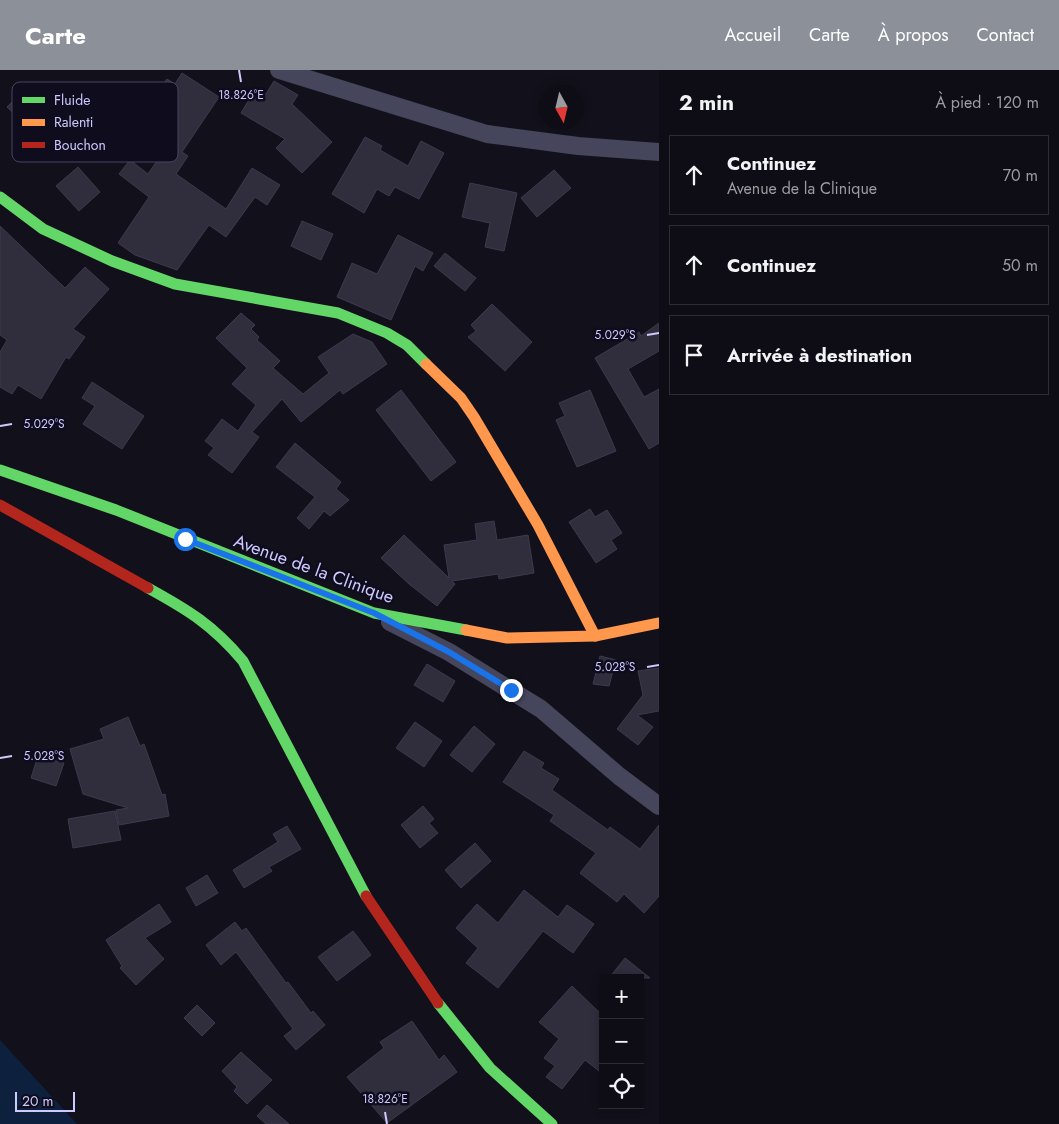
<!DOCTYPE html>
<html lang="fr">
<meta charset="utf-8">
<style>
:root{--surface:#0e0c14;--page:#17151d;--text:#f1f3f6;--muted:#9b9ba0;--line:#2e2c34;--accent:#8c9099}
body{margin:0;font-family:Jost,sans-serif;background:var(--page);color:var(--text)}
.controls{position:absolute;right:15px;bottom:15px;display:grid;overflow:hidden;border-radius:0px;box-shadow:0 2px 8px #0003}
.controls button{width:45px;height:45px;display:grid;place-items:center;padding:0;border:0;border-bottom:1px solid var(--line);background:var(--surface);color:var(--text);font:25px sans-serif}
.compass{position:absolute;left:539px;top:15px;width:45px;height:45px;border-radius:50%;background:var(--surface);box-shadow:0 2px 8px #0003;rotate:172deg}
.scale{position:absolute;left:15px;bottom:12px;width:60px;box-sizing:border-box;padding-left:5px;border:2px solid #cecafe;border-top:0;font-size:14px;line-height:18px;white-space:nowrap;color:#cecafe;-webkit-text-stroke:4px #0f0c1e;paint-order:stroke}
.stop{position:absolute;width:15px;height:15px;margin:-11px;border:4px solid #1a73e8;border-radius:50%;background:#fff}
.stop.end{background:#1a73e8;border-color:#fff;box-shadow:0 1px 5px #0008}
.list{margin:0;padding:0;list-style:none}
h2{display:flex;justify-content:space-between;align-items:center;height:65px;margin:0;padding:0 20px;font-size:21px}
h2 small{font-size:16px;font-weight:400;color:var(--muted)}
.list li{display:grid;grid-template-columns:32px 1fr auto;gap:15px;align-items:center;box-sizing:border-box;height:80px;margin:0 10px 10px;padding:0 10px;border:1px solid var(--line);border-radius:0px}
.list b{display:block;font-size:19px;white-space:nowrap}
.list p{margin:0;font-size:16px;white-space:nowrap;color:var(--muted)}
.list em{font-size:16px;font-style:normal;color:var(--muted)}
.icon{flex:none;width:28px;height:28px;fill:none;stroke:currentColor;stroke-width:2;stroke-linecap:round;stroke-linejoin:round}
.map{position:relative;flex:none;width:659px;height:1054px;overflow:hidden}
header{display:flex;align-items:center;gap:30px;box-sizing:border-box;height:70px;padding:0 25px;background:var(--accent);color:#fff}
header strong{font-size:24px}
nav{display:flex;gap:28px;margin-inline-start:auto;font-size:18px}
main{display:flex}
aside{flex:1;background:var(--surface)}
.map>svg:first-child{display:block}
.water{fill:#0d203d}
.building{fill:#302d3c;stroke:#3d3a4e}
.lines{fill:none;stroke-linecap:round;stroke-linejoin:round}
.street{stroke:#45455b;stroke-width:18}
.fast{stroke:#63d668;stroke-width:11}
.slow{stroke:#ff974d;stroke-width:11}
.jam{stroke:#b3261e;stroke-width:11}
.route{stroke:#1a73e8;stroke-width:6}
.ticks{fill:none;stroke:#cecafe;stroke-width:2}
.labels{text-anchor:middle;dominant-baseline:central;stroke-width:5;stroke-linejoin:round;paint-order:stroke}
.street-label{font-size:18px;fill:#cecafe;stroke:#0f0c1e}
.key{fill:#0f0c1e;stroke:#484561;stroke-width:1}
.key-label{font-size:14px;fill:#cecafe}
.ticks-label{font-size:12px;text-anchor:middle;fill:#cecafe;stroke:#0f0c1e;stroke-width:5;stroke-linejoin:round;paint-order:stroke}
</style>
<header>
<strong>Carte</strong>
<nav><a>Accueil</a><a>Carte</a><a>À propos</a><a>Contact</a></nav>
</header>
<main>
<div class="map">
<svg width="659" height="1054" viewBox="0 0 659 1054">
<rect width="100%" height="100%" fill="#12101a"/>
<polygon class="water" points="0,970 77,1054 0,1054"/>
<g class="building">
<polygon points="182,3 219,27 182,82 188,86 176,104 226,139 252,98 280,115 267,135 255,127 226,167 209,155 177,200 135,185 118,173 149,127 119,104 130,90 148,104 176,63 144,42 167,9 175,14"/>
<polygon points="274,11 298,25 292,34 332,72 302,103 276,78 285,69 241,43 256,18 266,24"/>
<polygon points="21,23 45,46 31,60 7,37"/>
<polygon points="365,67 382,76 380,80 408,96 421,71 444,83 419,129 395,117 389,126 377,119 364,143 332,124"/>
<polygon points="78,97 100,122 79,141 56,116"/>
<polygon points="554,100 571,118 537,147 521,128"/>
<polygon points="470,113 517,123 504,181 485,177 490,153 462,147"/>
<polygon points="302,151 333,164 321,190 291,176"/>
<polygon points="0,156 65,218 85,197 109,219 73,259 85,267 69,289 66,287 41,329 18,315 12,324 0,317 0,282 7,270 0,265"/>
<polygon points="398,165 433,183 423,201 415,196 391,250 337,227 352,193 377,204"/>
<polygon points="445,183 476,208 465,221 434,196"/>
<polygon points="492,234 532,272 505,301 468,267 476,261 471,255"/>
<polygon points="241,243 255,255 251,259 259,267 257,270 280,291 273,298 303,324 329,303 318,287 353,264 372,272 387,294 343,324 340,320 301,352 282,329 252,362 259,367 232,403 208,385 214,378 205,371 222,349 238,361 256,335 232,314 247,298 216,268"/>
<polygon points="659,253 659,281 628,299 644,327 659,319 659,373 649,379 595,288 639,262 641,266"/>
<polygon points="92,312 144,346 122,379 83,354 95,336 82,328"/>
<polygon points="401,320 456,392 431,411 376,340"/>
<polygon points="590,320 616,381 577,397 556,350 565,346 559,333"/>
<polygon points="295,373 341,412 336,419 349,430 330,446 324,441 309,459 297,448 315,427 276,397"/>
<polygon points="590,439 595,447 607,440 622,463 611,470 617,479 596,493 569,452"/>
<polygon points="494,451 497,470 528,465 534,503 499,509 498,504 452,511 455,514 437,536 409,514 381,488 404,465 449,508 444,475 477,470 475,454"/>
<polygon points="600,586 616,590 609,616 593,614"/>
<polygon points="427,594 455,611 443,632 414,615"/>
<polygon points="659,598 659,641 637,645 653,657 638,675 617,659 643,625 638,601"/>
<polygon points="128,647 140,676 144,674 162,725 165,724 169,746 119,755 116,740 128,738 83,724 70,679 104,669 100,659"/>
<polygon points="415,652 442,671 424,697 396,678"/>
<polygon points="474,656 495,674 472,702 450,685"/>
<polygon points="524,681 544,693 541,698 559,709 552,720 608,760 610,757 640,779 659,755 659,826 644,843 624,824 617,832 580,803 596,783 550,751 554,745 503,712"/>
<polygon points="38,686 64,693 56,716 31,708"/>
<polygon points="423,736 434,749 429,753 438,763 420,778 401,755"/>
<polygon points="115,741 121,770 73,778 68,749"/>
<polygon points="287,756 301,779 269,797 272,801 244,818 233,800 278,772 273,764"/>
<polygon points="475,773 491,791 461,818 445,800"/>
<polygon points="207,805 218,823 196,836 186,818"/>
<polygon points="524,820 558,847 567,835 594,854 573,883 543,861 498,918 466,893 478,878 456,858 477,834 498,853"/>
<polygon points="159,834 171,852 145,868 164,889 136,915 120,898 122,896 106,870"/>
<polygon points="235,852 242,861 246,858 286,913 288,912 311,943 313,941 325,955 296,980 284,966 293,959 236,882 221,895 206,875"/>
<polygon points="353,861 371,885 337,911 318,887"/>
<polygon points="625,888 650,908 609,908"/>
<polygon points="572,916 603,946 603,1004 585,990 562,1019 546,1007 555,996 544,988 559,969 539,952"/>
<polygon points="197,935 215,953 202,966 184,948"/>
<polygon points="412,951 439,990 444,985 457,1002 387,1053 347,1007 384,978 380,972"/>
<polygon points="241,982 272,1010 247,1034 234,1021 237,1017 222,1001"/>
<polygon points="267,1035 289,1054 266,1054 257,1046"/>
</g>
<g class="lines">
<g class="street">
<polyline points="279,0 487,64 578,76 659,82"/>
<polyline points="390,552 449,582 541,639 619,706 659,736"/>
</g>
<g class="fast">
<polyline points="0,127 43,159 112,191 175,214 338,243 387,263 407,275 426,294"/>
<polyline points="0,400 116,440 374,543 466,560"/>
<path d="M148,518C188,540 213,555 243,591L366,826"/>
<polyline points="438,933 490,998 552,1054"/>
</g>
<g class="slow">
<polyline points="426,294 461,328 474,347 538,455 595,566"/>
<polyline points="466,560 507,568 595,566 659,553"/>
</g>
<g class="jam">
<polyline points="0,435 148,518"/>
<polyline points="366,826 438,933"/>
</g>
</g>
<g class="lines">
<polyline class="route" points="185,469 374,543 449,582 511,620"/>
</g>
<path class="ticks" d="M239,0L241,12M647,265L659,263M0,356L12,354M647,597L659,595M0,688L12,686M385,1042L387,1054"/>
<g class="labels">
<g class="street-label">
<text transform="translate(314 499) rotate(20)">Avenue de la Clinique</text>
</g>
</g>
<rect x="12" y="12" width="166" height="80" rx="8" class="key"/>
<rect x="22" y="27" width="23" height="6" fill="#63d668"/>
<rect x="22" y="49" width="23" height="7" fill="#ff974d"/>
<rect x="22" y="72" width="23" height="6" fill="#b3261e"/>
<g class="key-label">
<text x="54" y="35">Fluide</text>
<text x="54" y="57">Ralenti</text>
<text x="54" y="80">Bouchon</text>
</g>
<g class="ticks-label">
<text x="241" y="29">18.826°E</text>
<text x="615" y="269">5.029°S</text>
<text x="44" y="358">5.029°S</text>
<text x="615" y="601">5.028°S</text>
<text x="44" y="690">5.028°S</text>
<text x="385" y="1033">18.826°E</text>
</g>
</svg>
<div class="controls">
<button>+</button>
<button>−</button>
<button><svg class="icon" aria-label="locate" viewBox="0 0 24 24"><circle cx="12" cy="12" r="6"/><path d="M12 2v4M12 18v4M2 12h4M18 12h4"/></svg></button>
</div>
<svg class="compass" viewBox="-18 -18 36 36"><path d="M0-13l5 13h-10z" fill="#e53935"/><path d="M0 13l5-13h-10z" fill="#9b9ba0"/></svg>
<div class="scale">20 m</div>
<div class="stop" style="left:185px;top:469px"></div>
<div class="stop end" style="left:511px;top:620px"></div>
</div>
<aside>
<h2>2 min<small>À pied · 120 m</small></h2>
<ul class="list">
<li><svg class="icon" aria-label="ahead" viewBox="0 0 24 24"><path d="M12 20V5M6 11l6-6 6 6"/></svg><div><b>Continuez</b><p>Avenue de la Clinique</p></div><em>70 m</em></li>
<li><svg class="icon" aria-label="ahead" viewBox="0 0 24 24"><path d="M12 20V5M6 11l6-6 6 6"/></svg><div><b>Continuez</b></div><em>50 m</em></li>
<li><svg class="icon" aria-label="arrive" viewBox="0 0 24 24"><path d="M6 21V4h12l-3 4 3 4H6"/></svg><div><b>Arrivée à destination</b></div></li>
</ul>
</aside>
</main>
